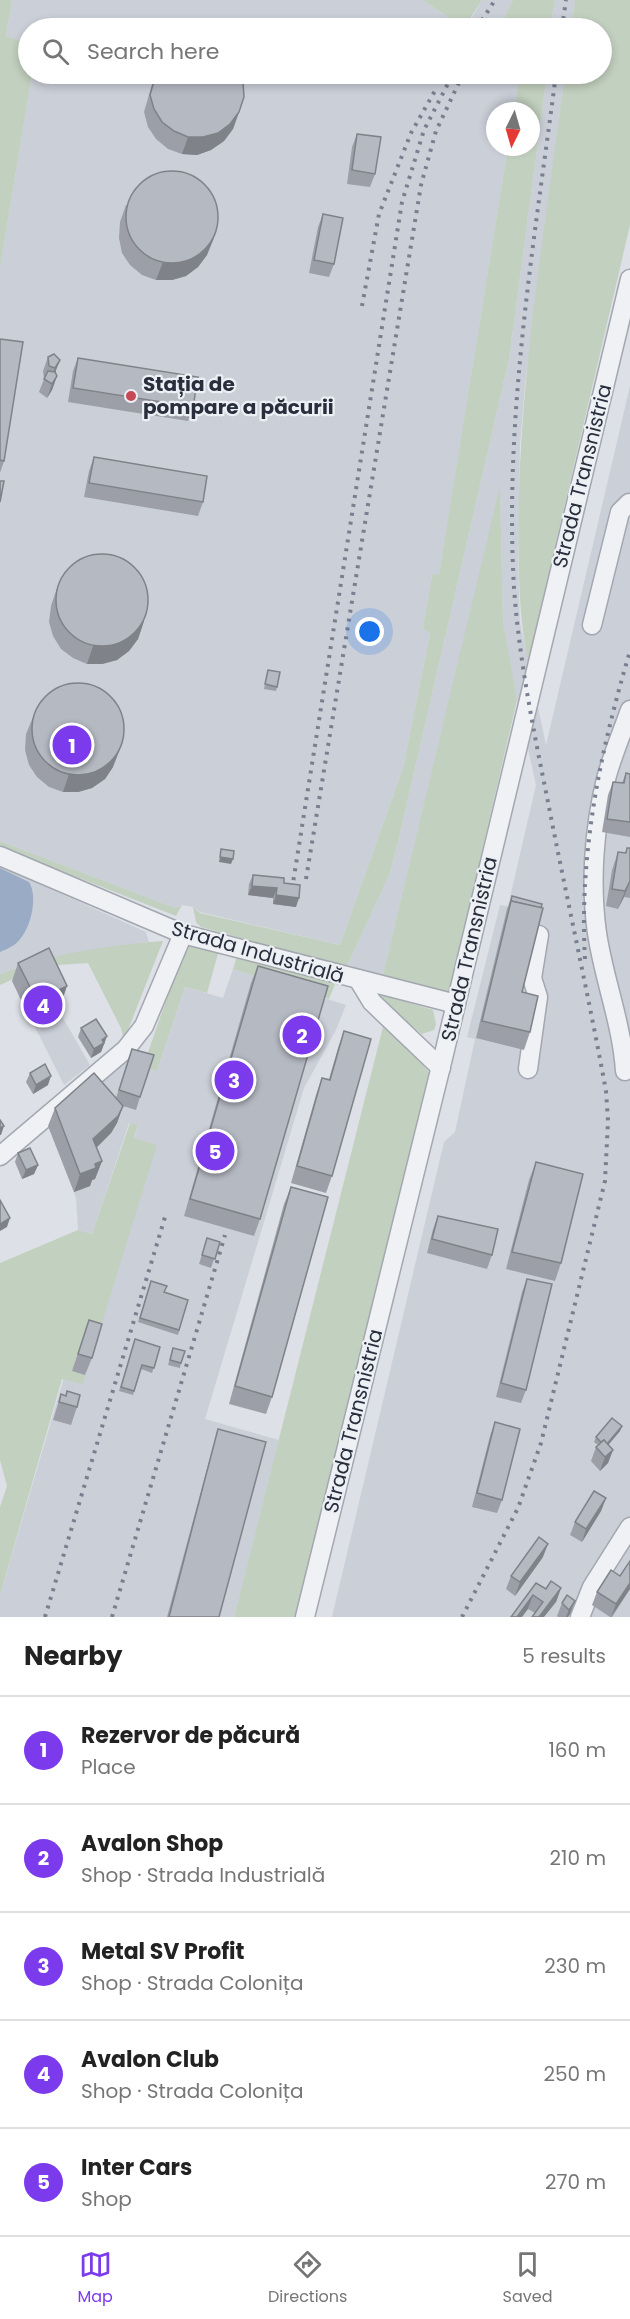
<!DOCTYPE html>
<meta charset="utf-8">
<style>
:root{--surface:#fff;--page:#f6f6f6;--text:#222;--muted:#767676;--line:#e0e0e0;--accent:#7c3aed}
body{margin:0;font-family:Poppins,sans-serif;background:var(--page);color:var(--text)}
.compass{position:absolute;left:486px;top:102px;width:54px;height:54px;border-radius:50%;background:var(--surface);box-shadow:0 3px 9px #0003;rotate:185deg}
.you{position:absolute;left:370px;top:632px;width:21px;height:21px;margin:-15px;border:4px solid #fff;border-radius:50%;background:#1a73e8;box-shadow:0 0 0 9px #1a73e833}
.badge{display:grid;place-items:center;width:39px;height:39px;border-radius:50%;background:var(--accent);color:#fff;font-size:20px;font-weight:700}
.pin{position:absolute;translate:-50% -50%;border:3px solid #fff;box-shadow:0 2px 6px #0006}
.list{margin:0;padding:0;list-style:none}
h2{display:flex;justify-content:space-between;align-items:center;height:78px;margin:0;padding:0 24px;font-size:26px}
h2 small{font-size:20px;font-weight:400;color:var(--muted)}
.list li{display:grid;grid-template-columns:39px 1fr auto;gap:18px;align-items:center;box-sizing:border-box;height:108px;padding:0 24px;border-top:2px solid var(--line)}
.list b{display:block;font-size:22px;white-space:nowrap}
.list p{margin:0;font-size:20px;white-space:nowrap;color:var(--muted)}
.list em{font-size:20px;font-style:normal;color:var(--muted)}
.icon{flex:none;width:33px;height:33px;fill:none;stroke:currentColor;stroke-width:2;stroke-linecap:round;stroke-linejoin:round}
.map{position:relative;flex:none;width:630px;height:1617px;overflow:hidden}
.search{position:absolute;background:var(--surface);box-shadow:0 3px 9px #0003;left:18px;right:18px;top:18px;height:66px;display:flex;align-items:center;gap:15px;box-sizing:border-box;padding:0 21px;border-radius:33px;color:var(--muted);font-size:22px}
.sheet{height:618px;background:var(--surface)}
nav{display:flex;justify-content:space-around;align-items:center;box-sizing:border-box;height:84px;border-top:2px solid var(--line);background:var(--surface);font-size:16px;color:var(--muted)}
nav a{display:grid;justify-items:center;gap:3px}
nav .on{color:var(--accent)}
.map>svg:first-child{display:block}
.built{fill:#cbcfd8}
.green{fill:#c2d0bf}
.water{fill:#9aacc5}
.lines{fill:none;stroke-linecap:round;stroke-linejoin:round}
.minor-casing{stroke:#a3a7b0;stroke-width:21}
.minor{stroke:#f0f1f5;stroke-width:18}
.rail{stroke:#787f8f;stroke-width:4;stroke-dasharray:3 6;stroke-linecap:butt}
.wall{fill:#9c9fa7}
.shaded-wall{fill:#7f8288}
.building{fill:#b5b9c2;stroke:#7f8288;stroke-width:1.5}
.poi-dot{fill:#c54854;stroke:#eceff4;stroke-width:2}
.labels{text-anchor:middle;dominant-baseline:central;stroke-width:4.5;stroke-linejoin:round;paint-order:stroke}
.poi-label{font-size:20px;font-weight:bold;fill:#282e3c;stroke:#eceff4;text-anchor:start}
.street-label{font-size:20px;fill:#282e3c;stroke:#eceff4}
</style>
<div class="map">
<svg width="630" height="1617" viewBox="0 0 630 1617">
<rect width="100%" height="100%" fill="#dde0e6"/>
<g class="built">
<polygon points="12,0 423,0 464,28 28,28 28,43 6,36"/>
<polygon points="482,0 513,0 499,28 466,28"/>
<polygon points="555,0 575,0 571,28 555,28 552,16"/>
<polygon points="32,74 520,74 514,111 495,111 495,147 508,147 439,575 432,575 423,628 430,634 403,768 340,945 200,912 193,907 182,905 175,908 0,841 0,268"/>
<polygon points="547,74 565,74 525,384 520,445 518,563 520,623 546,745 630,386 630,1617 332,1617 444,1142 455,1132 475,1039 467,1037 500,905 508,906 536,785 512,676 503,621 500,489 382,979 346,968 390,873 399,838 509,359"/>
<polygon points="0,866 146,932 149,942 86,951 18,967 0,974"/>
<polygon points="42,966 63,1008 59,1011 90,1065 64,1085 12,981"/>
<polygon points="233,969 346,1005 336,1030 304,1088 205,1419 279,1440 234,1617 0,1617 0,1595 138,1126 129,1123 92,1234 78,1230 76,1198 48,1126 118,1062 128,1062 157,1071 185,987 223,998"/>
</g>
<g class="green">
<polygon points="0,0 12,0 6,36 28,43 28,74 32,74 0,268"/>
<polygon points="423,0 482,0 464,28"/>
<polygon points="513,0 555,0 552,16 555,28 499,28"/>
<path d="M575,0H630V225L528,662C517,606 518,550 519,494C523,353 547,213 565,74H602V28H571Z"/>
<polygon points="520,74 547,74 509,359 399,838 390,873 346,968 201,927 196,922 193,907 200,913 340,945 403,768 430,634 423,628 432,575 439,574 508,147 531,147 531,111 514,111"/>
<polygon points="500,486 503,621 517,700 448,997 382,979"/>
<polygon points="0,841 175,908 182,905 176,916 0,847"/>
<path d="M163,941L124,1040L121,1028L88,963L42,966L0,985V974C50,954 109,945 163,941Z"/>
<polygon points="193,942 219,950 207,993 185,987 157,1071 143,1067 182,954"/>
<polygon points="237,956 336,982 329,999 233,969"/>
<polygon points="380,994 433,1010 436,1024 434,1030 422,1034 378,998"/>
<polygon points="384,1023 429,1072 297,1617 234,1617"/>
<polygon points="130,1123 138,1125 134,1138 157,1145 96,1342 83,1338 72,1371 85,1375 83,1384 62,1379 0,1595 0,1507 7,1486 0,1460 0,1263 78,1230 92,1234"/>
</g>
<path class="water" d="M0,868L29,882C39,898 30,934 14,945C10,948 4,950 0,952Z"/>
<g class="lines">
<g class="minor-casing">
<g id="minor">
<polyline points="592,625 620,512 629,503"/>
<polyline points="0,856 183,934 456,1004"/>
<polyline points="358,979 372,1002 441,1068"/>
<polyline points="528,1069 538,997 532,978 539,935"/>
<path d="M625,1071C622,1024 604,980 597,933C590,883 594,828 606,779C612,756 622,733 630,710"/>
<polyline points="0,1156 126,1049 144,1026 183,934"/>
<polyline points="305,1617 443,1058 630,279"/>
<polyline points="580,1617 592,1587 630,1527"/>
</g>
</g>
<use href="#minor" class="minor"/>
<g class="rail">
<polyline points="477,28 495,0"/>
<polyline points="562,28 566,0"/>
<polyline points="362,306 379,214 411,133 436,89"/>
<polyline points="306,879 421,185 436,131 463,74"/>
<polyline points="292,889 402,202 424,130 453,74"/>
<path d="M585,959C579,853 600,752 630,651"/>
<polyline points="45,1617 165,1217"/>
<polyline points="112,1617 225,1235"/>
<path d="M462,1617L518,1508L541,1443L605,1181L608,1121L606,1091C588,993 566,895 547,797C533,728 519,658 514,588C504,416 534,244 556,74"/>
</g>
</g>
<g class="wall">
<polygon points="155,74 240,74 239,112 233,129 224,141 211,150 197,155 182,154 168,149 156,139 148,127 144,112"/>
<polygon points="357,134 375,174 370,187 347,184 352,147"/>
<polygon points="126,205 207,255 198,267 186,276 172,280 156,280 142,275 130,265 122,253 119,238 120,222"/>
<polygon points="323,214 334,264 329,277 309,273 318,227"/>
<polygon points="0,339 4,461 0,473"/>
<polygon points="54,354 56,373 57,376 52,390 47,398 39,392 44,379 43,371 48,357"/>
<polygon points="78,358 193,407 188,421 68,402 73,371"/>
<polygon points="94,457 203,502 198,516 84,497 89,471"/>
<polygon points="57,588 144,621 138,639 129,651 117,660 102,664 87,664 73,658 61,649 53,636 49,622 51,606"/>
<polygon points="268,670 277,687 276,691 264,689"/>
<polygon points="33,717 113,767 105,779 92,788 78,792 63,792 49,787 37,777 29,765 25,750 26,734"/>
<polygon points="626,773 630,774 630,837 602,832 608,795 613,782 622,783"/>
<polygon points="627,848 630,848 630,898 624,897 618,909 606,906 612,870 618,852 626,853"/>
<polygon points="253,875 284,883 296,907 273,904 273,898 248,895 249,884"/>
<polygon points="512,896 522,992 530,1032 524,1050 476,1038 507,909"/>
<polygon points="18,963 61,1004 30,1019 12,981"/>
<polygon points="258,966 260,1219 254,1236 184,1216 251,983"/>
<polygon points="81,1028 107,1036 101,1052 91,1058 78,1037"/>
<polygon points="344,1031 332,1176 326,1193 291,1183 316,1095 322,1078 329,1079 338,1048"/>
<polygon points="132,1049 140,1097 136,1110 123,1106 117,1123 111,1133 96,1148 102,1161 95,1179 92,1180 90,1186 74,1192 48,1126 55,1108 116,1098"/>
<polygon points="30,1073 48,1085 33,1094 26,1082"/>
<polygon points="18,1153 38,1165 34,1174 22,1179 15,1162"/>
<polygon points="536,1162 561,1263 555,1281 506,1269 529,1180"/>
<polygon points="291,1187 272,1397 266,1414 229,1404 284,1204"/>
<polygon points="438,1216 492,1255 487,1269 427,1253 433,1229"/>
<polygon points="207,1238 220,1242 211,1268 199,1264"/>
<polygon points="527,1279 526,1390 521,1403 496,1397 522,1292"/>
<polygon points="151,1281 164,1292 188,1300 178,1335 138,1322"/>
<polygon points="89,1320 92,1358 85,1375 72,1371"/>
<polygon points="135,1339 160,1347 152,1373 141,1369 133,1395 119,1391"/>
<polygon points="173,1348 181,1363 180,1368 168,1365"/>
<polygon points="61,1394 77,1407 71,1425 53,1420"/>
<polygon points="495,1422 502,1500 497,1513 472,1507 490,1436"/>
<polygon points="622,1426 620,1431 608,1445 613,1450 608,1463 600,1471 591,1461 596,1447 598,1445 594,1442 596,1437"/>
<polygon points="218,1429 219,1617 167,1617 214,1443"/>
<polygon points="606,1498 601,1511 582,1542 570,1535 575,1522"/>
<polygon points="543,1557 515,1596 506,1589 511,1576"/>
<polygon points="620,1576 630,1589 612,1617 610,1617 592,1605 597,1592"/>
<polygon points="536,1583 546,1589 561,1588 556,1602 535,1613 528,1609"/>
<polygon points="567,1595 570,1614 568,1617 558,1617 557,1616 562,1603"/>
</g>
<g class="shaded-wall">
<polygon points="239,112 233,129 224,141 211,150 197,155 182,154 188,137"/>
<polygon points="214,238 207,255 198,267 186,276 172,280 156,280 163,262"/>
<polygon points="60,360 55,373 50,381 55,368"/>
<polygon points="57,376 52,390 47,398 52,384"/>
<polygon points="144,621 138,639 129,651 117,660 102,664 87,664 93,646"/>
<polygon points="120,749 113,767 105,779 92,788 78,792 63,792 69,774"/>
<polygon points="220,857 233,859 231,864 219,862"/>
<polygon points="630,881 624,897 618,909 625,891"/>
<polygon points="252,886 277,888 273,898 248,895"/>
<polygon points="276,895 299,898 296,907 273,904"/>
<polygon points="67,986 61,1004 30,1019 37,1001"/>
<polygon points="107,1036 101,1052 91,1058 94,1049 102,1040"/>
<polygon points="51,1076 48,1085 33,1094 36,1085"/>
<polygon points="123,1106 117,1123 111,1133 87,1157 93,1139"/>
<polygon points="4,1126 1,1135 0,1135 0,1128"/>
<polygon points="102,1161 95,1179 92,1180 90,1186 74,1192 80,1174 95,1164"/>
<polygon points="38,1165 34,1174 22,1179 26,1170"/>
<polygon points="10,1218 7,1227 0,1231 0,1224"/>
<polygon points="622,1426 620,1431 604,1450 606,1445"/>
<polygon points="613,1450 608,1463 600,1471 605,1457"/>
<polygon points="606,1498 601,1511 582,1542 586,1529"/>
<polygon points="548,1544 543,1557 515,1596 520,1582"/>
<polygon points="630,1583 630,1589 611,1617 616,1604"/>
<polygon points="561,1588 556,1602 544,1617 539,1617"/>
<polygon points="533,1595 528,1609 522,1617 517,1617"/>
<polygon points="575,1601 570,1614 568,1617 566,1617 569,1610"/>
</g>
<g class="building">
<polygon points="156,74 240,74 243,82 244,97 239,112 230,124 218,133 203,137 188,137 174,131 162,122 154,109 150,95"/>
<polygon points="357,134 381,137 375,174 352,170"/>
<circle cx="172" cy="217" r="46"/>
<polygon points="323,214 343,218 334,264 314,260"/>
<polygon points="0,339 23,342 4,461 0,460"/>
<polygon points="54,354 60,360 55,368 49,366 48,357"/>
<polygon points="78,358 198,377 193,407 73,388"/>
<polygon points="48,371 55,372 57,376 52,384 44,379"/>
<polygon points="94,457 207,476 203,502 89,483"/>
<polygon points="0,481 4,481 0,502"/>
<circle cx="102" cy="600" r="46"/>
<polygon points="268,670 280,672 277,687 265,684"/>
<circle cx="78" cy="729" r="46"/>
<polygon points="626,773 630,774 630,822 607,819 613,782 624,783"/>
<polygon points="627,848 630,848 630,881 625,891 612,889 618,852 626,853"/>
<polygon points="221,849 234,851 233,859 220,857"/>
<polygon points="253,875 284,878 284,883 300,885 299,898 276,895 277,888 252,886"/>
<polygon points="512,896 542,904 541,908 511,901 510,905"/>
<polygon points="511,901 543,908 522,992 538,996 530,1032 482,1021"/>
<polygon points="49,948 67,986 37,1001 18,963"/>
<polygon points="258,966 328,986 260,1219 190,1199"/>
<polygon points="96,1019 107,1036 102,1040 104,1043 94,1049 81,1028"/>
<polygon points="344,1031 371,1039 332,1176 297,1166 322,1078 330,1080"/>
<polygon points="132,1049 154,1055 140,1097 119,1090"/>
<polygon points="45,1064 51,1076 36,1085 30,1073"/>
<polygon points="94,1073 123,1106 118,1116 93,1139 102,1161 95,1164 96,1168 80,1174 55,1108"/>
<polygon points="0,1120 4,1126 0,1128"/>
<polygon points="30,1148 38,1165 26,1170 18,1153"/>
<polygon points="536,1162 583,1174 561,1263 512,1252"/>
<polygon points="291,1187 328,1197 272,1397 235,1386"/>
<polygon points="0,1200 10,1218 0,1224"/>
<polygon points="438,1216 498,1229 492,1255 432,1239"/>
<polygon points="207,1238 220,1242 215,1259 202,1255"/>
<polygon points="527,1279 552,1284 526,1390 501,1383"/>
<polygon points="151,1281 167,1286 164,1292 188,1300 179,1330 140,1318"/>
<polygon points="89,1320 102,1324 92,1358 78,1354"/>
<polygon points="135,1339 160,1347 154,1368 142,1365 134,1391 121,1387"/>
<polygon points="173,1348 185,1351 181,1363 170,1360"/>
<polygon points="67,1391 80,1395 77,1407 59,1402 61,1394 66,1396"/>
<polygon points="612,1418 622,1426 607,1444 604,1440 601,1442 596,1437"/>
<polygon points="495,1422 520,1429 502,1500 477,1493"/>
<polygon points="218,1429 266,1442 219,1617 169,1617"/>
<polygon points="604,1440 613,1450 605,1457 596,1447"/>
<polygon points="594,1491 606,1498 586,1529 575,1522"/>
<polygon points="539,1537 548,1544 520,1582 511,1576"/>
<polygon points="630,1561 630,1583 616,1604 597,1592 611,1570 620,1576"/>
<polygon points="551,1581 561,1588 539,1617 532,1617 543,1602 533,1595 517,1617 511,1617 536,1583 546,1589"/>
<polygon points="567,1595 575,1601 569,1610 562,1603"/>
</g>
<circle class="poi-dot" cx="131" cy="396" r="6"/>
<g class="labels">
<g class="poi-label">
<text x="143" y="384">Stația de<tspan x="143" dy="23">pompare a păcurii</tspan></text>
</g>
<g class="street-label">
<text transform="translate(582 476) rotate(-76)">Strada Transnistria</text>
<text transform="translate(469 949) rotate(-77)">Strada Transnistria</text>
<text transform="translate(258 952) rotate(16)">Strada Industrială</text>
<text transform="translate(353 1421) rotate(-76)">Strada Transnistria</text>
</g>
</g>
</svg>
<svg class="compass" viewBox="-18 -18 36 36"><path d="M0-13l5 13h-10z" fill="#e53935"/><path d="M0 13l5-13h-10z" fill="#767676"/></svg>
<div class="you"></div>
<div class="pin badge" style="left:72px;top:745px">1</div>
<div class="pin badge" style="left:302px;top:1035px">2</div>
<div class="pin badge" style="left:234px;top:1080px">3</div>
<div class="pin badge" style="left:43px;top:1005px">4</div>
<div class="pin badge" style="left:215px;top:1151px">5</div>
<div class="search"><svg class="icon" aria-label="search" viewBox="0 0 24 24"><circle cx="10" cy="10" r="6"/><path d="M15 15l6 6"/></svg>Search here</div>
</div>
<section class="sheet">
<h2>Nearby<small>5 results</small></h2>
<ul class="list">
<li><span class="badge">1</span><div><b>Rezervor de păcură</b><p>Place</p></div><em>160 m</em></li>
<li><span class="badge">2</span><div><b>Avalon Shop</b><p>Shop · Strada Industrială</p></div><em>210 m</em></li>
<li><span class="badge">3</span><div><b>Metal SV Profit</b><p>Shop · Strada Colonița</p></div><em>230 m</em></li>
<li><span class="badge">4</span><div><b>Avalon Club</b><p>Shop · Strada Colonița</p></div><em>250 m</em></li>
<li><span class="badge">5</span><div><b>Inter Cars</b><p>Shop</p></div><em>270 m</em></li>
</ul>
</section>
<nav>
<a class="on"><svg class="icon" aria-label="map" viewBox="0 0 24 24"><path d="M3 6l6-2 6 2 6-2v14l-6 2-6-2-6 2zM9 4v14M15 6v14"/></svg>Map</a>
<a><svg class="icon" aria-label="directions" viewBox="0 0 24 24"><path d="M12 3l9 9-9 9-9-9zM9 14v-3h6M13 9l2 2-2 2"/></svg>Directions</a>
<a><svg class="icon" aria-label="saved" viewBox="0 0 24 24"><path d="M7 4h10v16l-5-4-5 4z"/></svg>Saved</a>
</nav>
